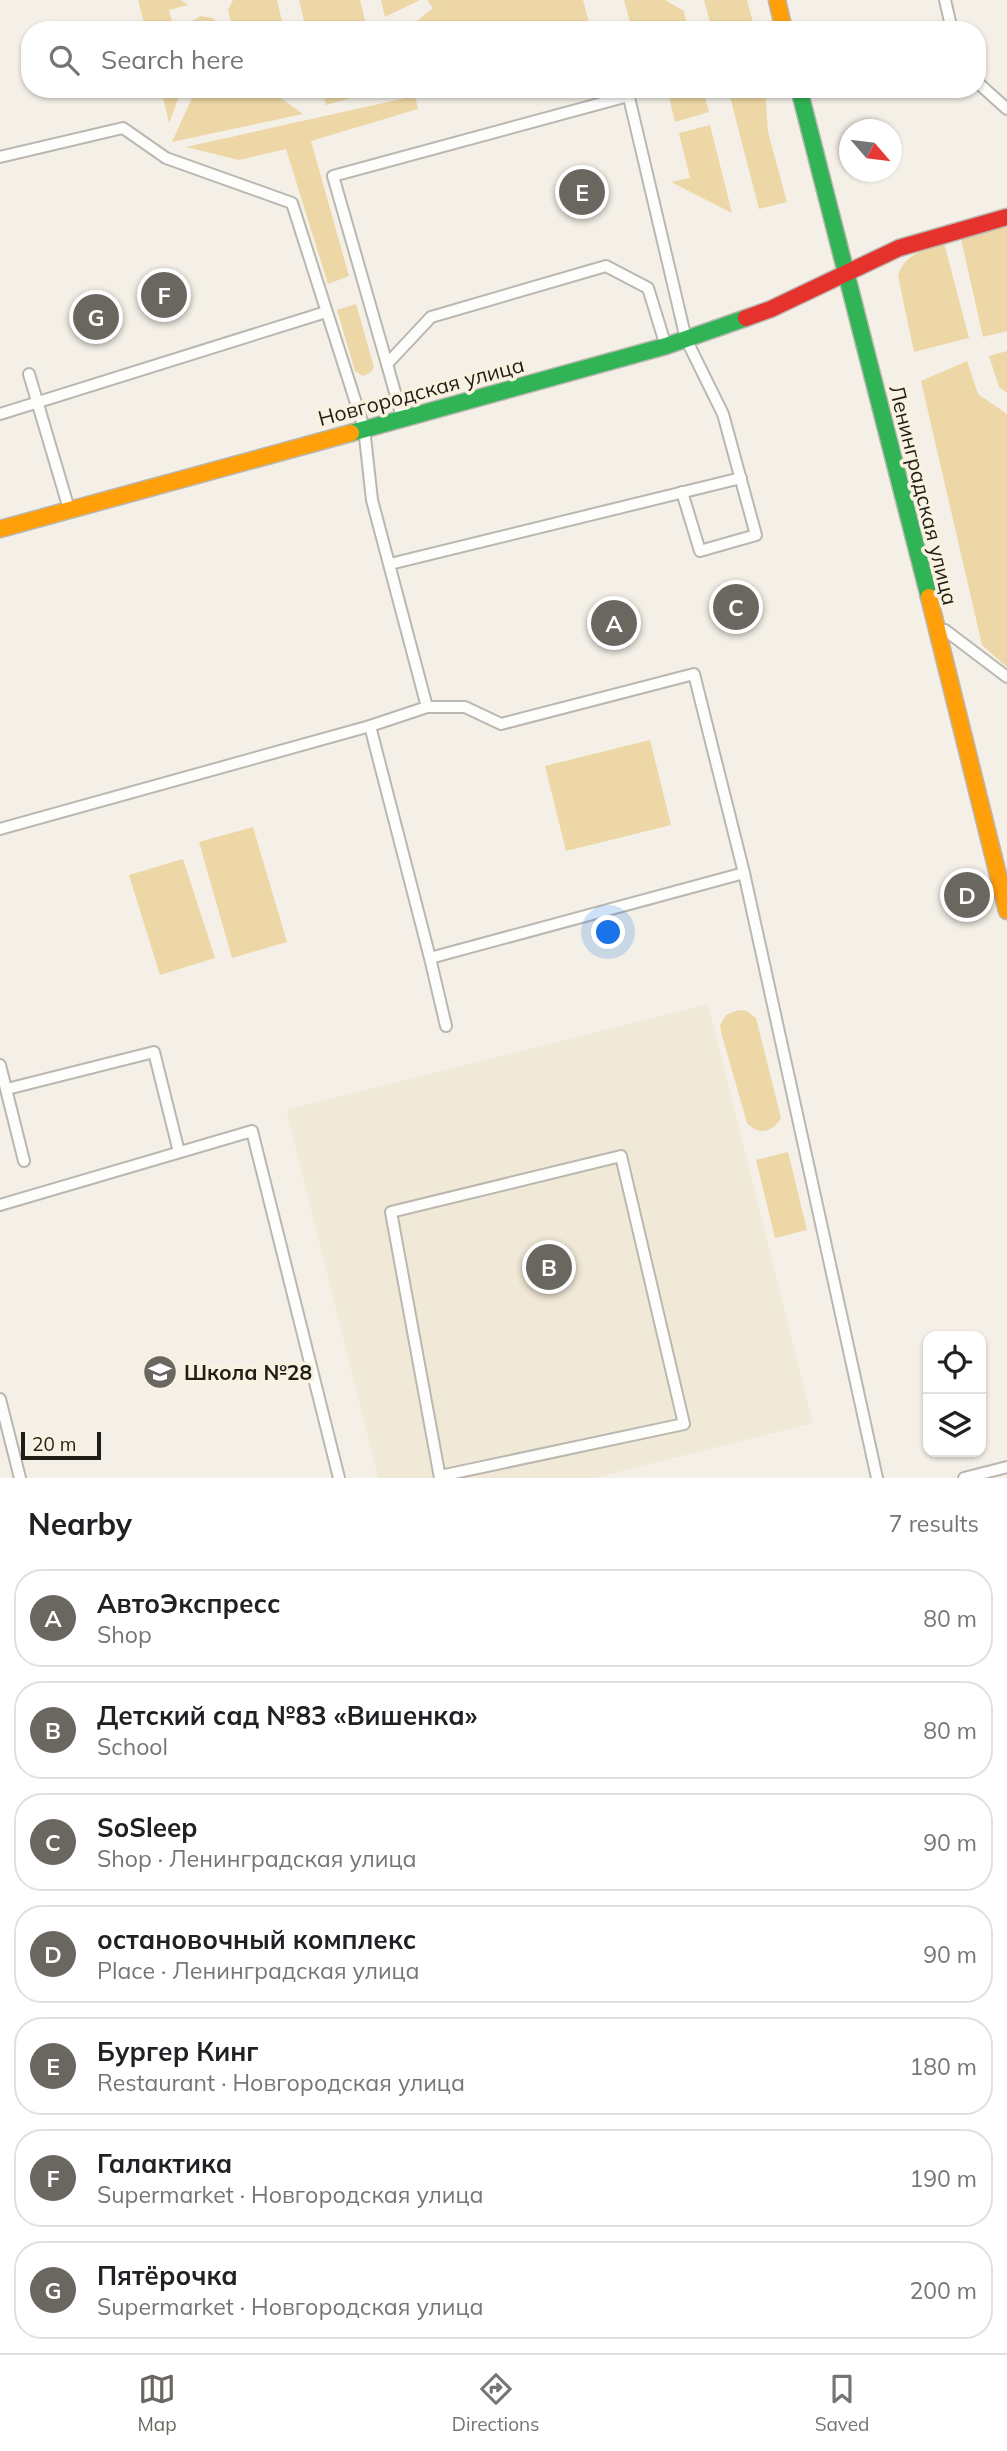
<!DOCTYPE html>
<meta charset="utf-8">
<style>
:root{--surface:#fff;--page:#f6f6f6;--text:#202124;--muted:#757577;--line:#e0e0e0;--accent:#6a6760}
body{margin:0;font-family:Mulish,sans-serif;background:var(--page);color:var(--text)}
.controls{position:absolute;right:21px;bottom:21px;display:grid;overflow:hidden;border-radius:14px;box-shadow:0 2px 5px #0004}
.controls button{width:63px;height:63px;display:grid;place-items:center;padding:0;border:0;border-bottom:2px solid var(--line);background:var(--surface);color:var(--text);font:35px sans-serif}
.compass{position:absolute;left:839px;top:119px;width:63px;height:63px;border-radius:50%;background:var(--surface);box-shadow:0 2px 5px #0004;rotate:118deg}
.scale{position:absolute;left:21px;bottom:18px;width:80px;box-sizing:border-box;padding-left:7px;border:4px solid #201d17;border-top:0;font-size:19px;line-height:24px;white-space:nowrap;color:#201d17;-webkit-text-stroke:5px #faf2e1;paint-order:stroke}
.you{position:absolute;left:609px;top:933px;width:24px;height:24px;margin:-18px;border:5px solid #fff;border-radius:50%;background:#1a73e8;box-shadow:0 0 0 10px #1a73e833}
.badge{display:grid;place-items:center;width:46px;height:46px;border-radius:50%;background:var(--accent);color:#fff;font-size:23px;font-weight:700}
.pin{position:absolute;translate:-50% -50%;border:4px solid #fff;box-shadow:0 2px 7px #0006}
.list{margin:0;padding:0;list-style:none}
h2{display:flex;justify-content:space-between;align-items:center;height:91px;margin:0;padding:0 28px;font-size:30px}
h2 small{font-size:23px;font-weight:400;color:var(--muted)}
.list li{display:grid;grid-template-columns:46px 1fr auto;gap:21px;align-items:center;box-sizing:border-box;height:98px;margin:0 14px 14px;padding:0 14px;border:2px solid var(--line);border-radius:28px}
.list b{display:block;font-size:26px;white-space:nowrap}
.list p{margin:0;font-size:23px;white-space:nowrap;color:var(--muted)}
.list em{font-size:23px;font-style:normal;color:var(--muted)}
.icon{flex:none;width:38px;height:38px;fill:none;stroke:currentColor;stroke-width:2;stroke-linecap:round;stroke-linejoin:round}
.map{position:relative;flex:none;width:1007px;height:1478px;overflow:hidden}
.search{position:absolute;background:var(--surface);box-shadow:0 2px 5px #0004;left:21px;right:21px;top:21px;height:77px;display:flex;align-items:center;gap:18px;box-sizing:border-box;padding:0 24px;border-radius:28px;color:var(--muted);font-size:26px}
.sheet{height:875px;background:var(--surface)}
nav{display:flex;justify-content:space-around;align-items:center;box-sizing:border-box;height:98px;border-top:2px solid var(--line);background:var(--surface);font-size:19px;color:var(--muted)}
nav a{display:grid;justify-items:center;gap:4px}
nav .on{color:var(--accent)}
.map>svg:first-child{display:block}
.built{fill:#f1e9d7}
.green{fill:#edd7a6}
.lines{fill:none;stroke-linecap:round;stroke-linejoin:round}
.lane-casing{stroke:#bab7b0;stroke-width:14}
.fast-casing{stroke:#bab7b0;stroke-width:19}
.slow-casing{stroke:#bab7b0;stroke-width:19}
.jam-casing{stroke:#bab7b0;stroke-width:19}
.lane{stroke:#fdfdfb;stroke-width:10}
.fast{stroke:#30b455;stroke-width:16}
.slow{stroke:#ff9f0a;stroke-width:16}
.jam{stroke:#e5322d;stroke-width:16}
.labels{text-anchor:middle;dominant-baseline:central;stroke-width:7;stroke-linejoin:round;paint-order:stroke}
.street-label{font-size:21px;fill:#201d17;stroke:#faf2e1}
.poi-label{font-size:21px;font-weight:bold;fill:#201d17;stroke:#faf2e1;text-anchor:start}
</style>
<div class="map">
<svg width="1007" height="1478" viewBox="0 0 1007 1478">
<rect width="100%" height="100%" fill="#f4f0e7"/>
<polygon class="built" points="708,1004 813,1423 594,1478 378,1478 286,1110"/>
<g class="green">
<polygon points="138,0 181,0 188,5 169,10 174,30 146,30"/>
<polygon points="233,0 277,0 284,30 233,30 228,10"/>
<polygon points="299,0 360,0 366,24 343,30 306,30"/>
<polygon points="381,0 420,0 385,17"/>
<polygon points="427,0 583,0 591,30 494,30 492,22 481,25 482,30 406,30 433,8"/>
<polygon points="624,0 665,0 684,11 688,30 632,30"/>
<polygon points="704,0 747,0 755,30 712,30"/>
<polygon points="201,16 213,18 222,30 186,30 190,22"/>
<polygon points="161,89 182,89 169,123"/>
<polygon points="196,89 268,89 303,114 172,142"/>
<polygon points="322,89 383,89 326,105"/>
<polygon points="667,89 703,89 709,112 675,122"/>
<polygon points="728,89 765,89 768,132 787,202 759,209"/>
<polygon points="415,96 418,109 311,141 349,276 328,284 286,149 239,160 186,147"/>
<polygon points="710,125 732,213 671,182 690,178 679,133"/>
<polygon points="1007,227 1007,331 983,337 961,239"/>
<path d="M944,243L969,338L914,352L898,276C905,253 923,251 944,243Z"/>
<polygon points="356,304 374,367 371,372 363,376 355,371 337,310"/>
<polygon points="1007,351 1007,393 999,387 989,356"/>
<polygon points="967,361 978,394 1007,414 1007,667 982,645 921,381"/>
<polygon points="650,740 671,825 566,851 545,766"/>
<polygon points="253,827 287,942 232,958 199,842"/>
<polygon points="183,859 215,958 160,975 129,875"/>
<path d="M738,1010L747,1011L756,1018L781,1118C773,1132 759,1136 747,1123L721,1032L720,1025L726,1015Z"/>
<polygon points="788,1152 807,1230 775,1238 756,1160"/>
</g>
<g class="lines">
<g class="lane-casing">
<g id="lane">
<polyline points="945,0 952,30"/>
<polyline points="977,82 1007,109"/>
<polyline points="627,89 686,339 723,414 756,535 700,551 682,492"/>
<polyline points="0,157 123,128 166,158 292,203 364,428 372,500 427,707"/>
<polyline points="387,364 333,176 628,96"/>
<polyline points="29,374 69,509"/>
<polyline points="0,414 326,312"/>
<polyline points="402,417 387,364 431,317 606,266 648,288 665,343"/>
<polyline points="390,564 741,478"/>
<polyline points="945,630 1007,677"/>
<polyline points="370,726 427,707 465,707 501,724 694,674 744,873"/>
<polyline points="0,829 370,726 430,958 744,873 877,1478"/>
<polyline points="430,958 446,1026"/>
<polyline points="0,1065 24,1161"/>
<polyline points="7,1089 154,1052 179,1152"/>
<polyline points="0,1205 252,1131 339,1478"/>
<polyline points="0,1399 20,1478"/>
<polyline points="440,1476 684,1424 621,1156 391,1212 440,1478"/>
<polyline points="964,1478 1007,1467"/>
</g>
</g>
<g class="fast-casing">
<g id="fast">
<polyline points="799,89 929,597"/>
<polyline points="351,433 666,346 746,318"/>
</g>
</g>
<g class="slow-casing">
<g id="slow">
<polyline points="777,0 784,30"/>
<polyline points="0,529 351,433"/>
<polyline points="929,597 1007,911"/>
</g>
</g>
<g class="jam-casing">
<polyline id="jam" points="746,318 771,309 899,248 1007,217"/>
</g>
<use href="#lane" class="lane"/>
<use href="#fast" class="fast"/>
<use href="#slow" class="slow"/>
<use href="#jam" class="jam"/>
</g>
<defs>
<g id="school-disc" transform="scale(1.75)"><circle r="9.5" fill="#6a6760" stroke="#faf2e1"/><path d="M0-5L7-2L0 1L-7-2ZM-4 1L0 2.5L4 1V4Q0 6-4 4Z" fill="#fff"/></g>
</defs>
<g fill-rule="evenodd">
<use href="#school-disc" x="160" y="1372"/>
</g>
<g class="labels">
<g class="street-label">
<text transform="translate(421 391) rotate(-15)">Новгородская улица</text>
<text transform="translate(924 495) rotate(76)">Ленинградская улица</text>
</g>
<g class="poi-label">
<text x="184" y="1372">Школа №28</text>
</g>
</g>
</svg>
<div class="controls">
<button><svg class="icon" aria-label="locate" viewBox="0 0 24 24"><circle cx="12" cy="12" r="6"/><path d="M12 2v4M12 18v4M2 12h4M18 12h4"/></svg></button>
<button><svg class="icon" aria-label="layers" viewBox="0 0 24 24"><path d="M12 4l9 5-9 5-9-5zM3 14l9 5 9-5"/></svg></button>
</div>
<svg class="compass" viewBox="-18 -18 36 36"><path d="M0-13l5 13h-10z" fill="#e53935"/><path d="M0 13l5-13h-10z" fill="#757577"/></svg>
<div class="scale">20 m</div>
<div class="you"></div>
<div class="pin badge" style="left:614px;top:623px">A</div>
<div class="pin badge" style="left:549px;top:1267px">B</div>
<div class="pin badge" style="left:736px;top:607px">C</div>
<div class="pin badge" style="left:967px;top:895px">D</div>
<div class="pin badge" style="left:582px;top:192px">E</div>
<div class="pin badge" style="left:164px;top:295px">F</div>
<div class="pin badge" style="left:96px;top:317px">G</div>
<div class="search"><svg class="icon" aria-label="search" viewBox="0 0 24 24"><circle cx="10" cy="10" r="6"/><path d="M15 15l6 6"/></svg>Search here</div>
</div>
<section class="sheet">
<h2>Nearby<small>7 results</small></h2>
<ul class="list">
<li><span class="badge">A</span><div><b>АвтоЭкспресс</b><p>Shop</p></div><em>80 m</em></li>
<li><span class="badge">B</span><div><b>Детский сад №83 «Вишенка»</b><p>School</p></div><em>80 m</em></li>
<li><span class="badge">C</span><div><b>SoSleep</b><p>Shop · Ленинградская улица</p></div><em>90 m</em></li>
<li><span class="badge">D</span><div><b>остановочный комплекс</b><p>Place · Ленинградская улица</p></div><em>90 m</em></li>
<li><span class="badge">E</span><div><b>Бургер Кинг</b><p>Restaurant · Новгородская улица</p></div><em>180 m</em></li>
<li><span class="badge">F</span><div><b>Галактика</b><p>Supermarket · Новгородская улица</p></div><em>190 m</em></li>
<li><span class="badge">G</span><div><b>Пятёрочка</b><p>Supermarket · Новгородская улица</p></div><em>200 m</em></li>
</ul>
</section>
<nav>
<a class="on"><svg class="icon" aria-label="map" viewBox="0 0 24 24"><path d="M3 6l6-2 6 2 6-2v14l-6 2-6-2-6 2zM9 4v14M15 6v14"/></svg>Map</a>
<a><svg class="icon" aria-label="directions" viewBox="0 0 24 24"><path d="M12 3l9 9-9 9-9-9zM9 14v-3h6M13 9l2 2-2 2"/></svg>Directions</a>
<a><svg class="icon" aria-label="saved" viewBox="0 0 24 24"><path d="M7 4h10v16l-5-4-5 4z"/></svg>Saved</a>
</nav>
